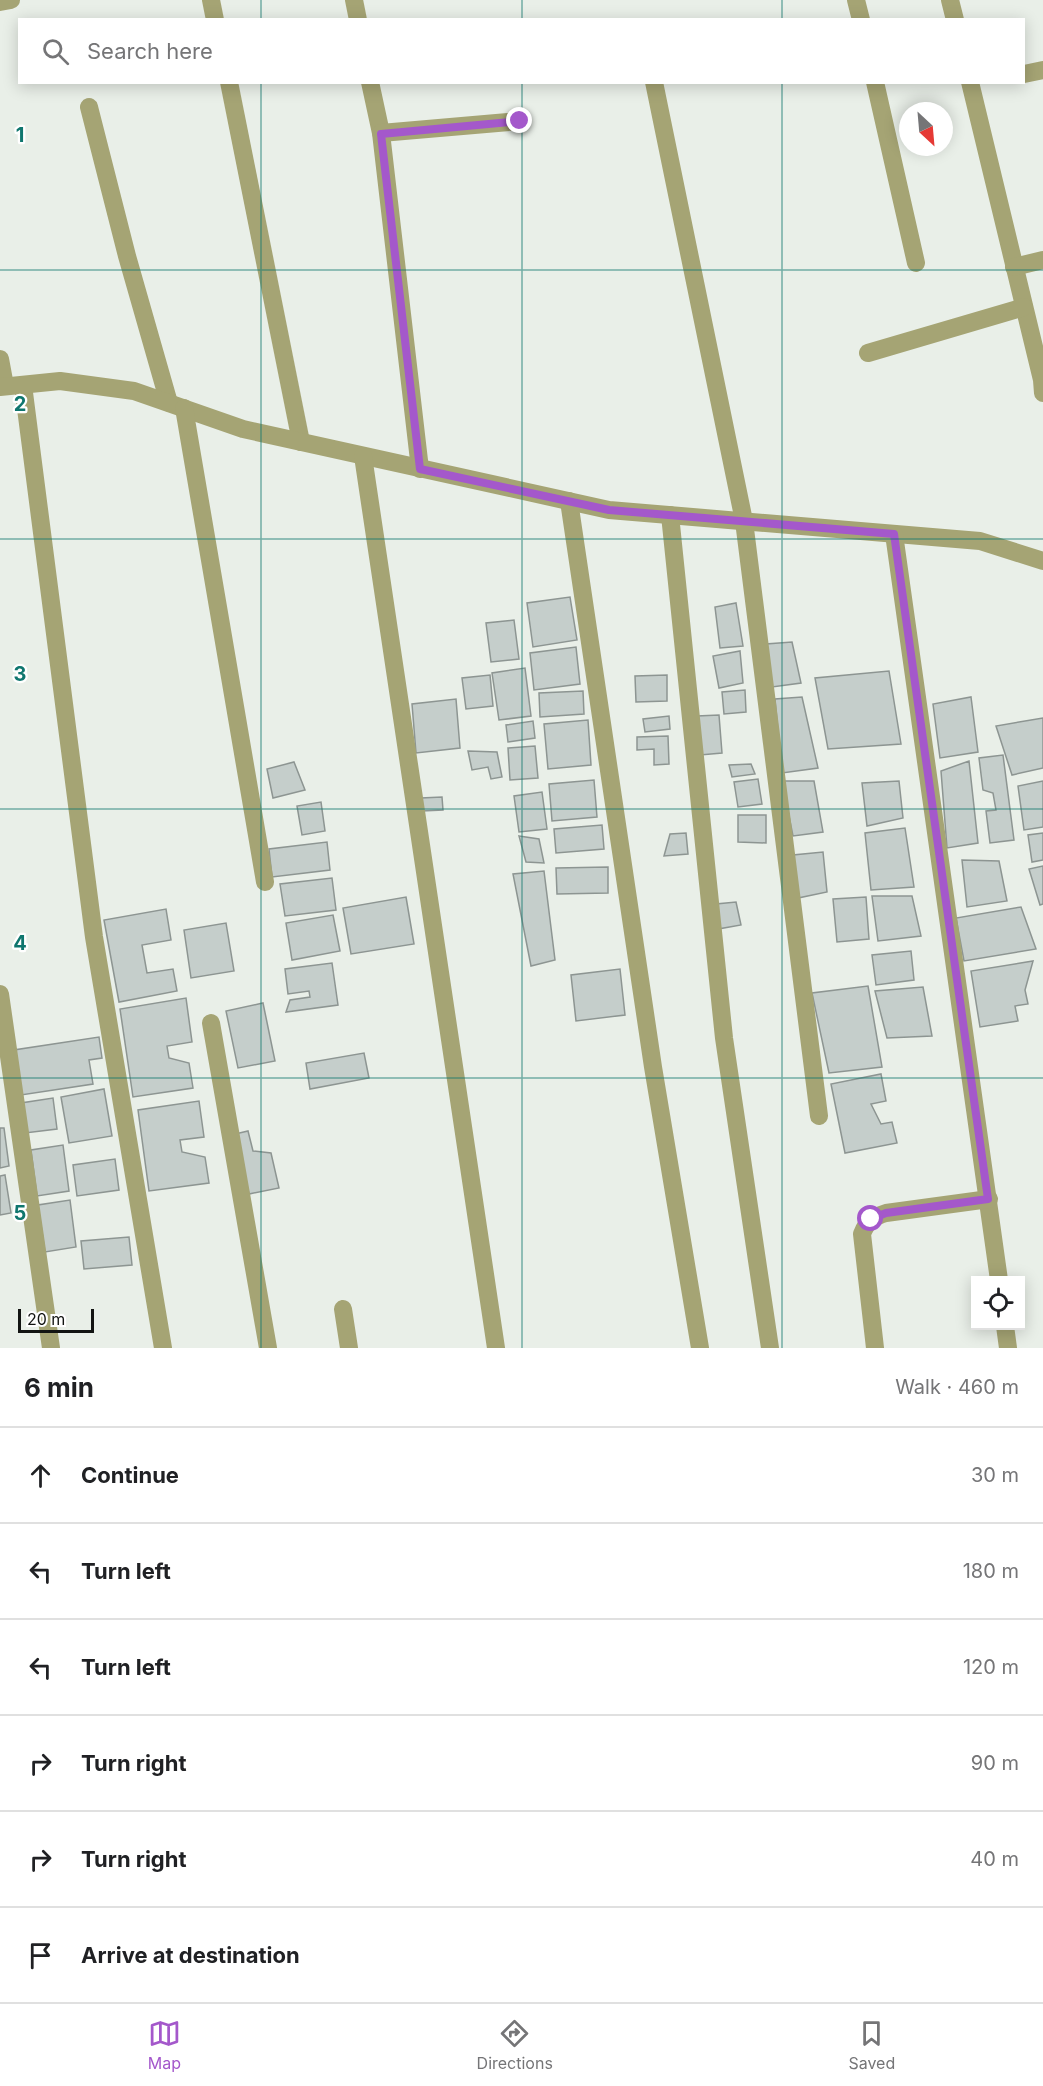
<!DOCTYPE html>
<meta charset="utf-8">
<style>
:root{--surface:#fff;--page:#f2f2f2;--text:#202124;--muted:#757577;--line:#e0e0e0;--accent:#a458cb}
body{margin:0;font-family:Inter,sans-serif;background:var(--page);color:var(--text)}
.controls{position:absolute;right:18px;bottom:18px;display:grid;overflow:hidden;border-radius:0px;box-shadow:0 3px 15px #0003}
.controls button{width:54px;height:54px;display:grid;place-items:center;padding:0;border:0;border-bottom:2px solid var(--line);background:var(--surface);color:var(--text);font:30px sans-serif}
.compass{position:absolute;left:899px;top:102px;width:54px;height:54px;border-radius:50%;background:var(--surface);box-shadow:0 3px 15px #0003;rotate:154deg}
.scale{position:absolute;left:18px;bottom:15px;width:76px;box-sizing:border-box;padding-left:6px;border:3px solid #121412;border-top:0;font-size:16px;line-height:21px;white-space:nowrap;color:#121412;-webkit-text-stroke:4px #fff;paint-order:stroke}
.stop{position:absolute;width:18px;height:18px;margin:-14px;border:4px solid #a458cb;border-radius:50%;background:#fff}
.stop.end{background:#a458cb;border-color:#fff;box-shadow:0 2px 6px #0008}
.list{margin:0;padding:0;list-style:none}
h2{display:flex;justify-content:space-between;align-items:center;height:78px;margin:0;padding:0 24px;font-size:26px}
h2 small{font-size:20px;font-weight:400;color:var(--muted)}
.list li{display:grid;grid-template-columns:39px 1fr auto;gap:18px;align-items:center;box-sizing:border-box;height:96px;padding:0 24px;border-top:2px solid var(--line)}
.list b{display:block;font-size:22px;white-space:nowrap}
.list em{font-size:20px;font-style:normal;color:var(--muted)}
.icon{flex:none;width:33px;height:33px;fill:none;stroke:currentColor;stroke-width:2;stroke-linecap:round;stroke-linejoin:round}
.map{position:relative;flex:none;width:1043px;height:1348px;overflow:hidden}
.search{position:absolute;background:var(--surface);box-shadow:0 3px 15px #0003;left:18px;right:18px;top:18px;height:66px;display:flex;align-items:center;gap:15px;box-sizing:border-box;padding:0 21px;border-radius:0px;color:var(--muted);font-size:22px}
.sheet{height:654px;background:var(--surface)}
nav{display:flex;justify-content:space-around;align-items:center;box-sizing:border-box;height:84px;border-top:2px solid var(--line);background:var(--surface);font-size:16px;color:var(--muted)}
nav a{display:grid;justify-items:center;gap:3px}
nav .on{color:var(--accent)}
.map>svg:first-child{display:block}
.building{fill:#c5cecb;stroke:#8d9592;stroke-width:1.5}
.lines{fill:none;stroke-linecap:round;stroke-linejoin:round}
.minor{stroke:#a5a474;stroke-width:18}
.route{stroke:#a458cb;stroke-width:8}
.grid{fill:none;stroke:#0f766e;stroke-width:1.5;stroke-opacity:0.55}
.grid-label{font-size:20px;text-anchor:middle;font-weight:bold;fill:#0f766e;stroke:#fff;stroke-width:4.5;stroke-linejoin:round;paint-order:stroke}
</style>
<div class="map">
<svg width="1043" height="1348" viewBox="0 0 1043 1348">
<rect width="100%" height="100%" fill="#e9efe8"/>
<g class="building">
<polygon points="570,597 577,640 533,647 527,603"/>
<polygon points="736,603 743,646 720,648 715,607"/>
<polygon points="514,620 519,659 491,662 486,623"/>
<polygon points="792,642 801,683 772,687 766,644"/>
<polygon points="576,647 580,684 534,690 530,653"/>
<polygon points="740,651 743,683 719,688 713,656"/>
<polygon points="525,668 531,716 499,720 492,673"/>
<polygon points="889,671 901,744 828,749 815,678"/>
<polygon points="490,675 493,706 466,709 462,678"/>
<polygon points="667,675 667,701 636,702 635,676"/>
<polygon points="745,690 746,712 724,714 722,692"/>
<polygon points="583,691 584,714 540,717 539,693"/>
<polygon points="802,697 818,768 782,773 775,699"/>
<polygon points="971,697 978,752 940,758 933,704"/>
<polygon points="456,699 460,748 416,753 412,704"/>
<polygon points="719,715 722,753 700,755 697,716"/>
<polygon points="669,716 670,729 645,732 643,719"/>
<polygon points="1043,718 1043,768 1012,775 996,726"/>
<polygon points="588,720 591,765 548,769 544,724"/>
<polygon points="533,721 535,738 508,742 506,725"/>
<polygon points="668,736 669,764 654,765 654,749 637,750 637,737"/>
<polygon points="535,746 538,778 510,780 508,748"/>
<polygon points="468,751 497,752 502,777 491,779 488,767 472,770"/>
<polygon points="1003,755 1014,840 990,843 986,811 996,810 993,793 983,790 979,758"/>
<polygon points="969,761 978,843 947,848 941,771"/>
<polygon points="294,762 305,790 273,798 267,769"/>
<polygon points="751,764 755,774 732,777 729,765"/>
<polygon points="758,779 762,804 738,807 734,782"/>
<polygon points="594,780 597,817 552,821 549,784"/>
<polygon points="782,781 814,781 823,832 793,836"/>
<polygon points="899,781 903,818 867,826 862,783"/>
<polygon points="1043,781 1043,827 1024,830 1018,786"/>
<polygon points="542,792 547,829 519,832 514,796"/>
<polygon points="442,797 443,810 422,811 421,798"/>
<polygon points="321,802 325,831 302,835 297,806"/>
<polygon points="738,815 766,815 766,843 738,842"/>
<polygon points="602,825 604,849 556,853 554,829"/>
<polygon points="905,828 914,887 871,890 865,833"/>
<polygon points="686,833 688,854 664,856 670,834"/>
<polygon points="1043,833 1043,860 1032,862 1028,835"/>
<polygon points="519,836 539,839 544,863 526,862"/>
<polygon points="327,842 330,870 272,877 269,849"/>
<polygon points="823,852 827,892 798,898 793,855"/>
<polygon points="962,860 999,861 1007,901 967,907"/>
<polygon points="1043,866 1043,904 1040,905 1029,869"/>
<polygon points="608,867 608,893 557,894 556,868"/>
<polygon points="544,871 555,960 531,966 513,874"/>
<polygon points="332,878 336,910 285,916 280,884"/>
<polygon points="872,896 912,896 921,936 878,941"/>
<polygon points="406,897 414,944 351,954 343,908"/>
<polygon points="866,897 869,939 837,942 833,899"/>
<polygon points="736,902 741,925 718,929 716,904"/>
<polygon points="1021,907 1036,949 964,961 956,918"/>
<polygon points="166,909 171,940 142,945 147,973 173,969 177,991 119,1002 104,920"/>
<polygon points="333,915 340,951 292,960 286,923"/>
<polygon points="226,923 234,971 191,978 184,930"/>
<polygon points="911,951 914,980 876,985 872,955"/>
<polygon points="1033,961 1025,990 1028,1004 1015,1006 1018,1021 980,1027 971,971"/>
<polygon points="332,963 338,1005 286,1012 290,1000 310,997 309,991 288,994 285,969"/>
<polygon points="620,969 625,1015 576,1021 571,975"/>
<polygon points="868,986 882,1067 829,1073 812,993"/>
<polygon points="923,987 932,1036 887,1038 875,991"/>
<polygon points="186,998 192,1042 167,1046 169,1058 189,1063 193,1088 133,1097 120,1009"/>
<polygon points="263,1003 275,1061 238,1068 226,1011"/>
<polygon points="99,1037 102,1058 89,1060 93,1084 21,1095 14,1050"/>
<polygon points="364,1053 369,1078 310,1089 306,1063"/>
<polygon points="881,1074 886,1101 871,1104 881,1124 892,1122 897,1143 845,1153 831,1084"/>
<polygon points="104,1089 112,1136 69,1143 61,1097"/>
<polygon points="53,1098 57,1129 25,1133 21,1103"/>
<polygon points="199,1101 204,1137 180,1140 182,1152 205,1157 209,1183 149,1191 138,1110"/>
<polygon points="0,1128 4,1128 9,1166 0,1168"/>
<polygon points="248,1131 253,1151 271,1153 279,1188 249,1194 235,1134"/>
<polygon points="63,1145 69,1191 37,1196 31,1150"/>
<polygon points="115,1159 119,1190 77,1196 73,1165"/>
<polygon points="5,1175 11,1213 0,1215 0,1176"/>
<polygon points="70,1200 76,1247 45,1252 38,1205"/>
<polygon points="129,1237 132,1265 84,1269 81,1241"/>
</g>
<g class="lines">
<g class="minor">
<polyline points="211,0 215,20"/>
<polyline points="354,0 358,20"/>
<polyline points="856,0 861,20"/>
<polyline points="950,0 955,20"/>
<polyline points="0,2 11,0"/>
<polyline points="1024,74 1043,70"/>
<polyline points="229,82 301,442"/>
<polyline points="370,82 381,133 420,469"/>
<polyline points="654,82 744,521 819,1116"/>
<polyline points="875,82 916,263"/>
<polyline points="970,82 1042,380 1043,393"/>
<polyline points="89,107 127,256 169,403"/>
<polyline points="381,133 520,121"/>
<polyline points="1014,267 1043,260"/>
<polyline points="868,353 1024,307"/>
<polyline points="0,359 5,386"/>
<polyline points="23,385 94,937 163,1348"/>
<polyline points="0,387 60,381 134,391 243,429 609,510 980,541 1043,561"/>
<polyline points="184,408 265,882"/>
<polyline points="363,456 496,1348"/>
<polyline points="569,501 653,1067 700,1348"/>
<polyline points="670,515 724,1038 770,1348"/>
<polyline points="894,534 999,1280"/>
<polyline points="0,994 51,1348"/>
<polyline points="211,1023 268,1348"/>
<polyline points="343,1309 349,1348"/>
<polyline points="1005,1326 1008,1348"/>
<path d="M875,1348L862,1234C867,1221 873,1217 886,1213L989,1199"/>
</g>
</g>
<g class="lines">
<polyline class="route" points="520,121 381,134 420,469 609,510 894,534 988,1199 886,1213 871,1219"/>
</g>
<path class="grid" d="M261,0V20M522,0V20M782,0V20M261,82V1348M522,82V1348M782,82V1348M0,270H1043M0,539H1043M0,809H1043M0,1078H1043"/>
<g class="grid-label">
<text x="20" y="142">1</text>
<text x="20" y="411">2</text>
<text x="20" y="681">3</text>
<text x="20" y="950">4</text>
<text x="20" y="1220">5</text>
</g>
</svg>
<div class="controls">
<button><svg class="icon" aria-label="locate" viewBox="0 0 24 24"><circle cx="12" cy="12" r="6"/><path d="M12 2v4M12 18v4M2 12h4M18 12h4"/></svg></button>
</div>
<svg class="compass" viewBox="-18 -18 36 36"><path d="M0-13l5 13h-10z" fill="#e53935"/><path d="M0 13l5-13h-10z" fill="#757577"/></svg>
<div class="scale">20 m</div>
<div class="stop" style="left:871px;top:1219px"></div>
<div class="stop end" style="left:520px;top:121px"></div>
<div class="search"><svg class="icon" aria-label="search" viewBox="0 0 24 24"><circle cx="10" cy="10" r="6"/><path d="M15 15l6 6"/></svg>Search here</div>
</div>
<section class="sheet">
<h2>6 min<small>Walk · 460 m</small></h2>
<ul class="list">
<li><svg class="icon" aria-label="ahead" viewBox="0 0 24 24"><path d="M12 20V5M6 11l6-6 6 6"/></svg><div><b>Continue</b></div><em>30 m</em></li>
<li><svg class="icon" aria-label="left" viewBox="0 0 24 24"><path d="M17 20v-9H6M10 6l-5 5 5 5"/></svg><div><b>Turn left</b></div><em>180 m</em></li>
<li><svg class="icon" aria-label="left" viewBox="0 0 24 24"><path d="M17 20v-9H6M10 6l-5 5 5 5"/></svg><div><b>Turn left</b></div><em>120 m</em></li>
<li><svg class="icon" aria-label="right" viewBox="0 0 24 24"><path d="M7 20v-9h11M14 6l5 5-5 5"/></svg><div><b>Turn right</b></div><em>90 m</em></li>
<li><svg class="icon" aria-label="right" viewBox="0 0 24 24"><path d="M7 20v-9h11M14 6l5 5-5 5"/></svg><div><b>Turn right</b></div><em>40 m</em></li>
<li><svg class="icon" aria-label="arrive" viewBox="0 0 24 24"><path d="M6 21V4h12l-3 4 3 4H6"/></svg><div><b>Arrive at destination</b></div></li>
</ul>
</section>
<nav>
<a class="on"><svg class="icon" aria-label="map" viewBox="0 0 24 24"><path d="M3 6l6-2 6 2 6-2v14l-6 2-6-2-6 2zM9 4v14M15 6v14"/></svg>Map</a>
<a><svg class="icon" aria-label="directions" viewBox="0 0 24 24"><path d="M12 3l9 9-9 9-9-9zM9 14v-3h6M13 9l2 2-2 2"/></svg>Directions</a>
<a><svg class="icon" aria-label="saved" viewBox="0 0 24 24"><path d="M7 4h10v16l-5-4-5 4z"/></svg>Saved</a>
</nav>
